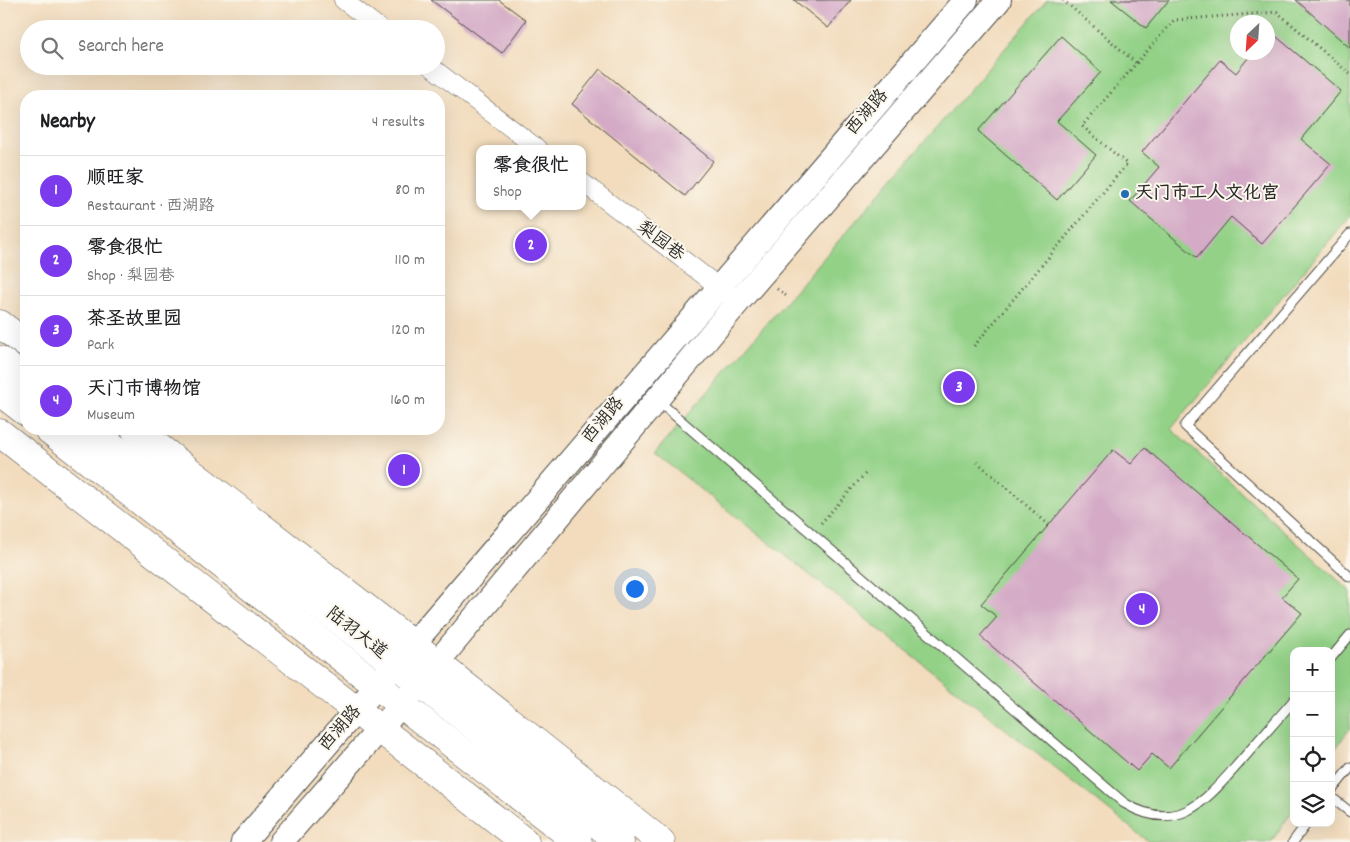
<!DOCTYPE html>
<meta charset="utf-8">
<style>
:root{--surface:#fff;--page:#f2f2f2;--text:#202124;--muted:#757577;--line:#e0e0e0;--accent:#7c3aed}
body{margin:0;font-family:Dekko,"LXGW WenKai TC",sans-serif;background:var(--page);color:var(--text)}
.controls{position:absolute;right:15px;bottom:15px;display:grid;overflow:hidden;border-radius:10px;box-shadow:0 5px 20px #0002}
.controls button{width:45px;height:45px;display:grid;place-items:center;padding:0;border:0;border-bottom:1px solid var(--line);background:var(--surface);color:var(--text);font:25px sans-serif}
.compass{position:absolute;left:1230px;top:15px;width:45px;height:45px;border-radius:50%;background:var(--surface);box-shadow:0 5px 20px #0002;rotate:205deg}
.you{position:absolute;left:634px;top:588px;width:18px;height:18px;margin:-12px;border:4px solid #fff;border-radius:50%;background:#1a73e8;box-shadow:0 0 0 8px #1a73e833}
.badge{display:grid;place-items:center;width:32px;height:32px;border-radius:50%;background:var(--accent);color:#fff;font-size:16px;font-weight:700}
.pin{position:absolute;translate:-50% -50%;border:2px solid #fff;box-shadow:0 1px 5px #0006}
.popup{position:absolute;left:476px;top:145px;width:110px;height:65px;box-sizing:border-box;display:grid;place-content:center;border-radius:10px;background:var(--surface);filter:drop-shadow(0 1px 4px #0005);font-size:16px;white-space:nowrap;color:var(--muted)}
.popup b{font-size:19px;color:var(--text)}
.popup::after{content:'';position:absolute;left:50%;top:100%;margin-left:-10px;border:10px solid transparent;border-top-color:var(--surface)}
.list{margin:0;padding:0;list-style:none}
h2{display:flex;justify-content:space-between;align-items:center;height:65px;margin:0;padding:0 20px;font-size:21px}
h2 small{font-size:16px;font-weight:400;color:var(--muted)}
.list li{display:grid;grid-template-columns:32px 1fr auto;gap:15px;align-items:center;box-sizing:border-box;height:70px;padding:0 20px;border-top:1px solid var(--line)}
.list b{display:block;font-size:19px;white-space:nowrap}
.list p{margin:0;font-size:16px;white-space:nowrap;color:var(--muted)}
.list em{font-size:16px;font-style:normal;color:var(--muted)}
.icon{flex:none;width:28px;height:28px;fill:none;stroke:currentColor;stroke-width:2;stroke-linecap:round;stroke-linejoin:round}
.map{position:relative;flex:none;width:1350px;height:842px;overflow:hidden}
.search{position:absolute;background:var(--surface);box-shadow:0 5px 20px #0002;left:20px;top:20px;width:425px;height:55px;display:flex;align-items:center;gap:12px;box-sizing:border-box;padding:0 18px;border-radius:28px;color:var(--muted);font-size:19px}
.panel{position:absolute;background:var(--surface);box-shadow:0 5px 20px #0002;left:20px;top:90px;width:425px;height:345px;border-radius:20px}
.map>svg:first-child{display:block}
.green{fill:#93d187;stroke:#5f7e59;fill-rule:evenodd}
.building{fill:#d4aac6}
.lines{fill:none;stroke-linecap:round;stroke-linejoin:round}
.service-casing{stroke:#494641;stroke-width:11}
.minor-casing{stroke:#494641;stroke-width:19}
.secondary-casing{stroke:#494641;stroke-width:26}
.primary-casing{stroke:#494641;stroke-width:29}
.path{stroke:#494641;stroke-width:3;stroke-dasharray:1 4;stroke-linecap:butt}
.service{stroke:#fff;stroke-width:9}
.minor{stroke:#fff;stroke-width:18}
.secondary{stroke:#fff;stroke-width:24}
.primary{stroke:#fff;stroke-width:28}
.poi-dot{fill:#1f6fb2;stroke:#fbf7ec;stroke-width:2}
.labels{text-anchor:middle;dominant-baseline:central;stroke-width:4;stroke-linejoin:round;paint-order:stroke}
.street-label{font-size:18px;fill:#2b2b2b;stroke:#fbf7ec}
.poi-label{font-size:18px;font-weight:bold;fill:#2b2b2b;stroke:#fbf7ec;text-anchor:start}
</style>
<div class="map">
<svg width="1350" height="842" viewBox="0 0 1350 842">
<rect width="100%" height="100%" fill="#fbf7ec"/>
<filter id="ink" filterUnits="userSpaceOnUse"><feTurbulence type="fractalNoise" baseFrequency=".02" numOctaves="2"/><feDisplacementMap in="SourceGraphic" scale="10" xChannelSelector="R" yChannelSelector="G"/><feConvolveMatrix kernelMatrix="1 2 1 2 8 2 1 2 1" color-interpolation-filters="sRGB"/></filter>
<filter id="wash" filterUnits="userSpaceOnUse"><feTurbulence type="fractalNoise" baseFrequency=".0096" numOctaves="4" result="noise"/><feDisplacementMap in="SourceGraphic" scale="20" xChannelSelector="R" yChannelSelector="G"/><feGaussianBlur stdDeviation="1.12" result="paint"/><feColorMatrix in="noise" values="0 0 0 0 0 0 0 0 0 0 0 0 0 0 0 0 0 1.4 0 .05"/><feComposite in="paint" operator="in"/></filter>
<g filter="url(#wash)">
<rect width="100%" height="100%" fill="#f2dcbd"/>
<path class="green" d="M1047,0H1350V216L1171,429L1350,591V728L1331,755V651H1294V809L1271,842H1149L655,453ZM1238,22H1268V52H1238Z"/>
<g id="blocks">
<g class="building">
<polygon points="431,0 499,0 526,20 502,53"/>
<polygon points="794,0 851,0 828,28"/>
<polygon points="1111,0 1169,0 1146,28"/>
<polygon points="1296,0 1350,0 1350,48"/>
<polygon points="1271,32 1341,91 1301,139 1331,164 1262,244 1231,217 1197,258 1130,201 1159,167 1142,152 1220,60 1236,73 1253,52 1268,52 1268,35"/>
<polygon points="1061,36 1101,72 1057,121 1096,155 1057,200 978,131"/>
<polygon points="600,69 713,161 685,196 572,104"/>
<polygon points="1145,448 1298,579 1282,597 1302,613 1169,768 1152,754 1137,771 980,636 997,617 981,604 1113,450 1131,464"/>
</g>
</g>
</g>
<g filter="url(#ink)">
<use href="#blocks" fill-opacity="0" stroke="#494641" stroke-width="1"/>
<g class="lines">
<g class="service-casing">
<g id="service">
<polyline points="1350,234 1185,426 1350,577"/>
<path d="M657,400L1124,803C1179,836 1206,800 1240,762C1258,741 1276,721 1294,700"/>
<polyline points="1331,658 1350,635"/>
<polyline points="1331,791 1350,768"/>
<polyline points="1331,797 1350,812"/>
<polyline points="1293,842 1307,823"/>
</g>
</g>
<g class="minor-casing">
<g id="minor">
<polyline points="343,0 381,29"/>
<polyline points="430,66 538,149"/>
<polyline points="582,182 728,294"/>
</g>
</g>
<g class="secondary-casing">
<g id="secondary">
<polyline points="243,842 966,0"/>
<polyline points="281,842 420,683 738,302 999,0"/>
</g>
</g>
<g class="primary-casing">
<g id="primary">
<polyline points="0,324 26,344"/>
<polyline points="0,360 26,380"/>
<polyline points="0,392 26,412"/>
<polyline points="48,429 578,842"/>
<polyline points="90,429 420,683 620,842"/>
<polyline points="135,429 414,645 661,842"/>
<polyline points="0,433 525,842"/>
</g>
</g>
<g class="path">
<polyline points="1063,0 1136,63"/>
<polyline points="777,289 789,298"/>
<polyline points="974,346 1127,164 1082,126 1174,20 1277,12 1350,74"/>
<polyline points="977,462 1049,525"/>
<polyline points="821,523 865,474"/>
</g>
<use href="#service" class="service"/>
<use href="#minor" class="minor"/>
<use href="#secondary" class="secondary"/>
<use href="#primary" class="primary"/>
</g>
</g>
<circle class="poi-dot" cx="1125" cy="194" r="5"/>
<g class="labels">
<g class="street-label">
<text transform="translate(868 113) rotate(-49)">西湖路</text>
<text transform="translate(660 242) rotate(37)">梨园巷</text>
<text transform="translate(604 421) rotate(-50)">西湖路</text>
<text transform="translate(356 634) rotate(38)">陆羽大道</text>
<text transform="translate(341 729) rotate(-49)">西湖路</text>
</g>
<g class="poi-label">
<text x="1135" y="194">天门市工人文化宫</text>
</g>
</g>
</svg>
<div class="controls">
<button>+</button>
<button>−</button>
<button><svg class="icon" aria-label="locate" viewBox="0 0 24 24"><circle cx="12" cy="12" r="6"/><path d="M12 2v4M12 18v4M2 12h4M18 12h4"/></svg></button>
<button><svg class="icon" aria-label="layers" viewBox="0 0 24 24"><path d="M12 4l9 5-9 5-9-5zM3 14l9 5 9-5"/></svg></button>
</div>
<svg class="compass" viewBox="-18 -18 36 36"><path d="M0-13l5 13h-10z" fill="#e53935"/><path d="M0 13l5-13h-10z" fill="#757577"/></svg>
<div class="you"></div>
<div class="pin badge" style="left:404px;top:470px">1</div>
<div class="pin badge" style="left:531px;top:245px">2</div>
<div class="popup"><b>零食很忙</b>Shop</div>
<div class="pin badge" style="left:959px;top:387px">3</div>
<div class="pin badge" style="left:1142px;top:609px">4</div>
<div class="search"><svg class="icon" aria-label="search" viewBox="0 0 24 24"><circle cx="10" cy="10" r="6"/><path d="M15 15l6 6"/></svg>Search here</div>
<section class="panel">
<h2>Nearby<small>4 results</small></h2>
<ul class="list">
<li><span class="badge">1</span><div><b>顺旺家</b><p>Restaurant · 西湖路</p></div><em>80 m</em></li>
<li><span class="badge">2</span><div><b>零食很忙</b><p>Shop · 梨园巷</p></div><em>110 m</em></li>
<li><span class="badge">3</span><div><b>茶圣故里园</b><p>Park</p></div><em>120 m</em></li>
<li><span class="badge">4</span><div><b>天门市博物馆</b><p>Museum</p></div><em>160 m</em></li>
</ul>
</section>
</div>
